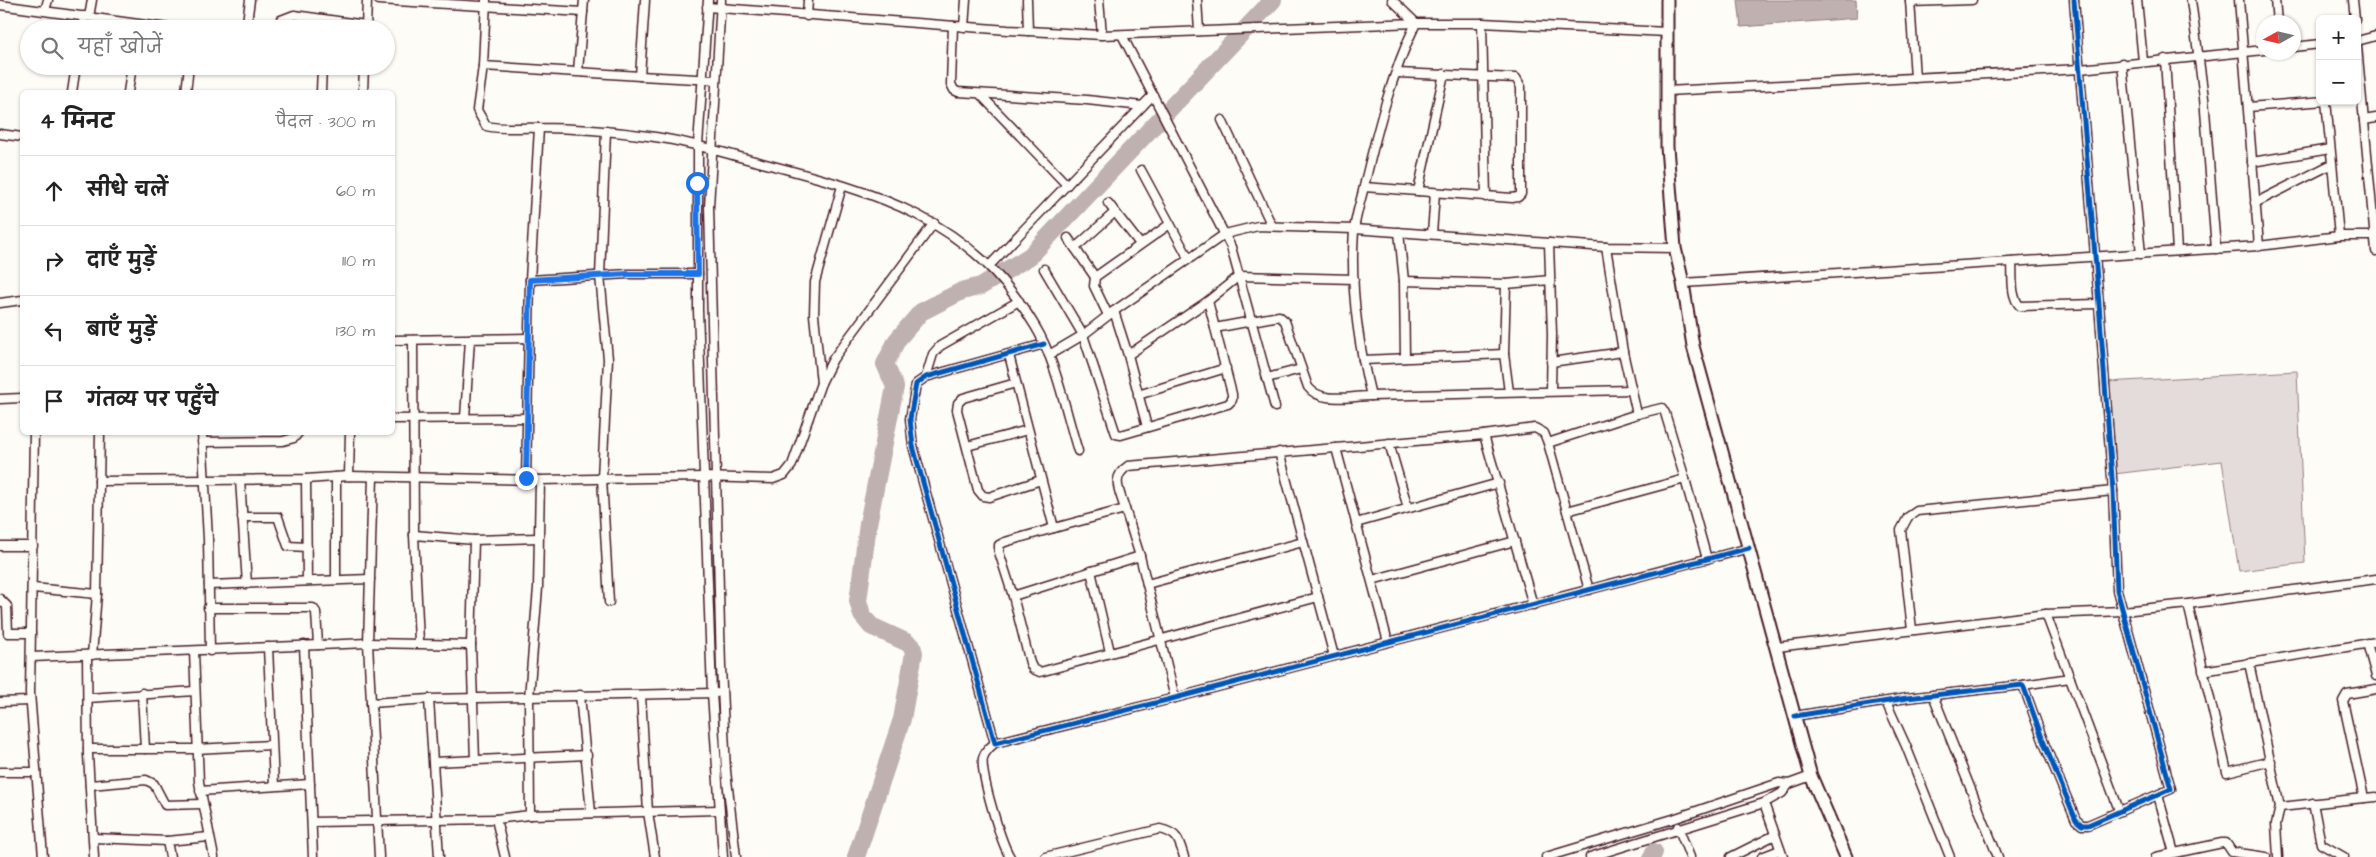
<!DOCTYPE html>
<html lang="hi">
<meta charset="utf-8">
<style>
:root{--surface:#fff;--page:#f6f6f6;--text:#222;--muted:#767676;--line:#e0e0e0}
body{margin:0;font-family:"Architects Daughter","Playpen Sans Deva",sans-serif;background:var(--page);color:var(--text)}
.controls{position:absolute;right:15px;top:15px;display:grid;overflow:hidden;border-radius:8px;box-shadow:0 1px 4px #0004}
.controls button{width:45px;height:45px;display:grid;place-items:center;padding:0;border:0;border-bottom:1px solid var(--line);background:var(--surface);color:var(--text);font:25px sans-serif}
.compass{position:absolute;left:2256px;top:15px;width:45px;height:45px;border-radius:50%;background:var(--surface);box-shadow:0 1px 4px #0004;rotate:262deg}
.stop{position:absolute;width:15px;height:15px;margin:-11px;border:4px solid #1a73e8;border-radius:50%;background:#fff}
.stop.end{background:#1a73e8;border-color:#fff;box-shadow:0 1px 5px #0008}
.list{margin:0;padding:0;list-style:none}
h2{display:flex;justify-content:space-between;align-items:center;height:65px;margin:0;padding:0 20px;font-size:21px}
h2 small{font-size:16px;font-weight:400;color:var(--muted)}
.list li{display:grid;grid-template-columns:32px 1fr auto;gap:15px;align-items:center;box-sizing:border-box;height:70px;padding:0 20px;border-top:1px solid var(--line)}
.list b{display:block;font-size:19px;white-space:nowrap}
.list em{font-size:16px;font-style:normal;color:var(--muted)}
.icon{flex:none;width:28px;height:28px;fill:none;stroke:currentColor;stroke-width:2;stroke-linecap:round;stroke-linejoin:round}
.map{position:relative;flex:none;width:2376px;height:857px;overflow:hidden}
.search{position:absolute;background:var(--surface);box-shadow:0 1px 4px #0004;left:20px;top:20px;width:375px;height:55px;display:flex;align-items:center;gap:12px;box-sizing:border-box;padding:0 18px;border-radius:28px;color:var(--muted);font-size:19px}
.panel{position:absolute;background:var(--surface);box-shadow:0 1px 4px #0004;left:20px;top:90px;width:375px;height:345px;border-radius:8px}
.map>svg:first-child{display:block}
.green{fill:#e3dcda;stroke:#967e82}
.water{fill:#c0b1b1;stroke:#91777b}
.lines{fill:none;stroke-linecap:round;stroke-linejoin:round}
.river{stroke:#c0b1b1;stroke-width:18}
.street-casing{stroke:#4a1f2b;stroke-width:11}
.secondary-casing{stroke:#4a1f2b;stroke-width:15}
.street{stroke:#fdfcf7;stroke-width:8}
.secondary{stroke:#fdfcf7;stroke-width:11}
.cycleway-casing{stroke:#fdfcf7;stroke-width:8}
.cycleway{stroke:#0057b8;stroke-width:5}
.route{stroke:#1a73e8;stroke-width:6}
</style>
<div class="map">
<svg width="2376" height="857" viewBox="0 0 2376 857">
<rect width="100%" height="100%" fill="#fdfcf7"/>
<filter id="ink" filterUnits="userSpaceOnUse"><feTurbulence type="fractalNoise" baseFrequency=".02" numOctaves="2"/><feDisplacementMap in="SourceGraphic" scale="10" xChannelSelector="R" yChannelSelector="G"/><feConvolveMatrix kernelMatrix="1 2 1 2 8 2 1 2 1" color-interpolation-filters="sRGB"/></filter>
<g filter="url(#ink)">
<polygon class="green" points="2297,371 2305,563 2239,571 2222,461 2114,474 2107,382"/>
<polygon class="water" points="1738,0 1856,0 1857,18 1741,27"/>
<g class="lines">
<g class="river">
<polyline points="856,857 902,719 914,653 912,646 906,642 871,626 862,615 858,601 868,524 895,387 885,364 897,340 921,312 962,291 981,286 1030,256 1273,0"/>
<polyline points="1652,857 1654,852"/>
</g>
<g class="street-casing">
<g id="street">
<polyline points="379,0 583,12"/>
<path d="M486,0L483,66L477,110L486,126C503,130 521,127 539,128C575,128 612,131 648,136C687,141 724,153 762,163C877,193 970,217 1035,326C1056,360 1066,413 1078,451"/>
<polyline points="708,0 698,145 698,310 712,693 723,857"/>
<polyline points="721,0 709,207 721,667 726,771 736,857"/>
<polyline points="1027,0 1028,31"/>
<polyline points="1099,0 1102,35"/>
<polyline points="1197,0 1199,31"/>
<polyline points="1910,0 1915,78"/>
<polyline points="2137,0 2143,61"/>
<polyline points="2191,0 2204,98 2216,249"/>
<polyline points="2239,0 2259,246"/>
<polyline points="2275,0 2277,22"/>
<polyline points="2353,0 2355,19"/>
<polyline points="1910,2 1972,0"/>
<polyline points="0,5 175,29"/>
<polyline points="707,7 1008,30 1102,35 1416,23 1482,23 1667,32"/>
<polyline points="45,10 48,0"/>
<polyline points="807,16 808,0"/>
<polyline points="89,17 92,0"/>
<polyline points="1482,23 1486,197"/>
<polyline points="953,26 951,84 954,90 958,92 1087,100 1142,106"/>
<polyline points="964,27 966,0"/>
<polyline points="366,28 367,0"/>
<polyline points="82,29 84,16"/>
<polyline points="246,29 250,0"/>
<polyline points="281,29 281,20 294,15 366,25"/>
<polyline points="2357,41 2376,36"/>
<polyline points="2357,46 2376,251"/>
<polyline points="2294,47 2320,44"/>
<polyline points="2165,59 2177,251"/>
<polyline points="2122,63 2141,254"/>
<polyline points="483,66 640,76 645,0"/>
<polyline points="578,71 584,0"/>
<polyline points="640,76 715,80"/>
<polyline points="1667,91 2080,69 2264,50"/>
<polyline points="72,92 76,66"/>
<polyline points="128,92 132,66"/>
<polyline points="186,92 189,66"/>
<polyline points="321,92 322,66"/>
<polyline points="363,92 364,66"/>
<polyline points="980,94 1067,185"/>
<polyline points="2326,101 2339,236"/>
<polyline points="2248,107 2325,101"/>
<polyline points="1222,120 1272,226"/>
<polyline points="2364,120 2376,118"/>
<polyline points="606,131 600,276 608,359 602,478 609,602"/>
<polyline points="0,134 22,137"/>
<polyline points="2252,162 2330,149"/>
<polyline points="1141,170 1189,259"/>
<polyline points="1364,187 1512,198 1518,197 1521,194 1521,87 1516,78 1397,73"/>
<polyline points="1418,191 1444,74"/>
<polyline points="1108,203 1140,244"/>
<polyline points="2255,203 2332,164"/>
<polyline points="1399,232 1404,281"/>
<polyline points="1432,234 1435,193"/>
<polyline points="1068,238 1095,277"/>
<polyline points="1549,243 1552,334 1551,391"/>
<polyline points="1606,247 1623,352 1637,414"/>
<polyline points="1075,248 1115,212"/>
<path d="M2012,262C2013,276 2010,296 2020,306L2099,304"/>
<polyline points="990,265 1153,95"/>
<polyline points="1044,269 1083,335 1116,434 1121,435 1228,404 1232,400 1232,394 1208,301 1239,276 1231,247 1122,35"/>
<polyline points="530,280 628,274 698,274"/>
<polyline points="1683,283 2259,246 2339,236 2376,236"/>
<polyline points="1506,284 1504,354 1509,392"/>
<polyline points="0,303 22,300"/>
<polyline points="1114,311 1128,355 1208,301"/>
<polyline points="1108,315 1094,286 1095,277 1170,224"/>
<path d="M1215,328L1279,316L1285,321L1308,387C1321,404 1350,396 1371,396C1358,343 1350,285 1354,230C1356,214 1362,197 1365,182C1378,128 1392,73 1416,23L1392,0"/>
<polyline points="392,340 528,338"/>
<polyline points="413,340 414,535 419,642"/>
<polyline points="1044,344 926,377 916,384 910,419 913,446 995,743 1175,698 1713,557"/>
<path d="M1009,355L1054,528L1125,509C1120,491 1110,478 1128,466L1484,435L1535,428L1544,433L1548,443L1589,590"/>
<polyline points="1049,355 1083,335 1114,311 1225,234 1258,226 1354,229 1606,247 1675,248"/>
<polyline points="1128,355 1147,427"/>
<polyline points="1405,358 1404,281 1506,284 1550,280"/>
<polyline points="1363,360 1504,354"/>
<polyline points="1551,362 1623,352"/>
<polyline points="926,377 933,354 940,346 1019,301"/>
<polyline points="1267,378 1301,369"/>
<polyline points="821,383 814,315 815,282 842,186"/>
<polyline points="1016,383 963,398 958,403 957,410 978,490 983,496 989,497 1041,480"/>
<polyline points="1138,395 1226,368"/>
<polyline points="1371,396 1632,390"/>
<polyline points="0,399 22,398"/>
<polyline points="1275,407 1239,276 1354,279"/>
<polyline points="465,418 470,339"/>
<polyline points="392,419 527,418"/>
<polyline points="34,432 30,693 43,857"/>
<polyline points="202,432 208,539 210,651"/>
<polyline points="1484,435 1533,605"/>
<polyline points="202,442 283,441 294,438 299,432"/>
<polyline points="1389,443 1408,508"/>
<polyline points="1548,443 1637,414 1662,408 1665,413 1685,479 1567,511"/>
<polyline points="967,446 1028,430"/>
<polyline points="1336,448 1388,642"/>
<polyline points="1279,452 1334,656"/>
<polyline points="349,476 350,432"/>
<polyline points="373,477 368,643 379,857"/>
<polyline points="526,478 530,280 539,128"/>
<polyline points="306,479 307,581"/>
<polyline points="1685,479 1707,559"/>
<polyline points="240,480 247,584"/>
<polyline points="99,481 306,479 349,476 540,480 703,477 773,479 784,475 792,465 821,383 833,359 934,223"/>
<polyline points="1125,509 1140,556 1175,698"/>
<polyline points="242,517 278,517 288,546 307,547"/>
<polyline points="1356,523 1499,483"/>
<polyline points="1054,528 1005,542 999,545 999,552 1013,596 1030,663 1033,669 1040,672 1318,597"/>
<polyline points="414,535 474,540 538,538"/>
<polyline points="474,540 471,645 475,760"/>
<polyline points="0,546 33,546"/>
<polyline points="1719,556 1749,548"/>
<polyline points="1091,571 1110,652"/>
<polyline points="336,580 336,477"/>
<polyline points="1372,580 1515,541"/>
<polyline points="1147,584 1303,542"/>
<polyline points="209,585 370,579"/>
<polyline points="33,588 97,594"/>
<polyline points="1013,596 1140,556"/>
<polyline points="0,599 7,606 8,633 31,633"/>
<polyline points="2188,604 2227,772 2271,761"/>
<polyline points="208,608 313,608 316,612 318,645"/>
<polyline points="2046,614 2119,810"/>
<polyline points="1912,630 1901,530 1908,517 1917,511 2113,491"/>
<polyline points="2367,643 2376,676"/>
<polyline points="304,645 313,857"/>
<polyline points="268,647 274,786"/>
<polyline points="1777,647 2046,614 2123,611 2188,604 2376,579"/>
<polyline points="194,651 199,782 214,857"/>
<polyline points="87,655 88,755 94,857"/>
<polyline points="92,655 97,594 100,432"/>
<polyline points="32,657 368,643 471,645"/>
<polyline points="2249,663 2280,807 2276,824 2278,857"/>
<polyline points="2203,671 2376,642"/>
<polyline points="2023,685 2070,678"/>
<polyline points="2376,689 2347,694 2343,701 2364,798 2376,797"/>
<polyline points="142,693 145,749"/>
<polyline points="580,695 591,813"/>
<polyline points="1933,695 1998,857"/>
<polyline points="641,696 648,812 655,857"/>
<polyline points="88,698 195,691"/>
<polyline points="429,699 439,857"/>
<polyline points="0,702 30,701"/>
<polyline points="1886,702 1906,746 1950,857"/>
<polyline points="371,703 429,699 716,693"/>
<polyline points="1795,716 1907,698 2023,685 2044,743 2076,820 2082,825 2088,825 2171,789 2117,590 2113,491 2099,304 2074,0"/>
<path d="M995,743C990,747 985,751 983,758C980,773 1001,843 1010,857"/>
<polyline points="88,749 196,749 271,745"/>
<polyline points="434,762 587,755"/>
<polyline points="0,772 36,772"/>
<polyline points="90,785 146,780 154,784 165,805 202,804"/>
<polyline points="200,791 310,784"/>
<polyline points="2158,795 2174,853"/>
<polyline points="1764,803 1783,857"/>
<polyline points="2313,803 2321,844 2344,857"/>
<polyline points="2280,807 2364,798"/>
<polyline points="530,815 718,810"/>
<polyline points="312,822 496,819"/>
<polyline points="1678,827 1690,857"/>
<polyline points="94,838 167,841 209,837"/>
<polyline points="167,841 170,857"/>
<polyline points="505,857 496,819 530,815 529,697 538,588 540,480"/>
<path d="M1045,857L1160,829C1178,833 1179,840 1184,857"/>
<polyline points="1546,857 1673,819 1779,783 1789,784 1811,776"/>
<polyline points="1590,857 1764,803 1782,793 1789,784"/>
<polyline points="1731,857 1775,835"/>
<polyline points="1762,857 1780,850"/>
<polyline points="2156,857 2222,843 2226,843 2232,852 2266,857"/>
</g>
</g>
<g class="secondary-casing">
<polyline id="secondary" points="1667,0 1667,147 1675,248 1683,283 1693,346 1811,776 1846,857"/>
</g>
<use href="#street" class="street"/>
<use href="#secondary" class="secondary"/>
<g class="cycleway-casing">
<g id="cycleway">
<polyline points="1044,344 926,377 916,384 910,419 913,446 995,743 1175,698 1749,548"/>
<polyline points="1795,716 1907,698 2023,685 2044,743 2076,820 2082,825 2088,825 2171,789 2117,590 2113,491 2099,304 2074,0"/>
</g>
</g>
<use href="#cycleway" class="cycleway"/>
</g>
</g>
<g class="lines" filter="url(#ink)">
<polyline class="route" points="526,478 530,280 628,274 698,274 697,183"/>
</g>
</svg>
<div class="controls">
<button>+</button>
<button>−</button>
</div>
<svg class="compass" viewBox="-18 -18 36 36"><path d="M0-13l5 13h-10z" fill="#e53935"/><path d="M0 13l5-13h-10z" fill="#767676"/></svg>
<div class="stop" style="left:697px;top:183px"></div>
<div class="stop end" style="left:526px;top:478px"></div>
<div class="search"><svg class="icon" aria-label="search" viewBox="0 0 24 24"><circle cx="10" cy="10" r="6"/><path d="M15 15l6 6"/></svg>यहाँ खोजें</div>
<section class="panel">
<h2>4 मिनट<small>पैदल · 300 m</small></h2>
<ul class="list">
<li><svg class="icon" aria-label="ahead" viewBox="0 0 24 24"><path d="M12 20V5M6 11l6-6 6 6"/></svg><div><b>सीधे चलें</b></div><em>60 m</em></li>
<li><svg class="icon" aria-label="right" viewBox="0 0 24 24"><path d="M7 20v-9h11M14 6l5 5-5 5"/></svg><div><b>दाएँ मुड़ें</b></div><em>110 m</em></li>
<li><svg class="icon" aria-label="left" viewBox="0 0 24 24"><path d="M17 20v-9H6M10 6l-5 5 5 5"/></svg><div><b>बाएँ मुड़ें</b></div><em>130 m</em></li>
<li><svg class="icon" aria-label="arrive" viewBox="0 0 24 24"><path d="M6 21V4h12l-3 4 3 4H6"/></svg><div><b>गंतव्य पर पहुँचे</b></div></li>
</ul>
</section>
</div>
